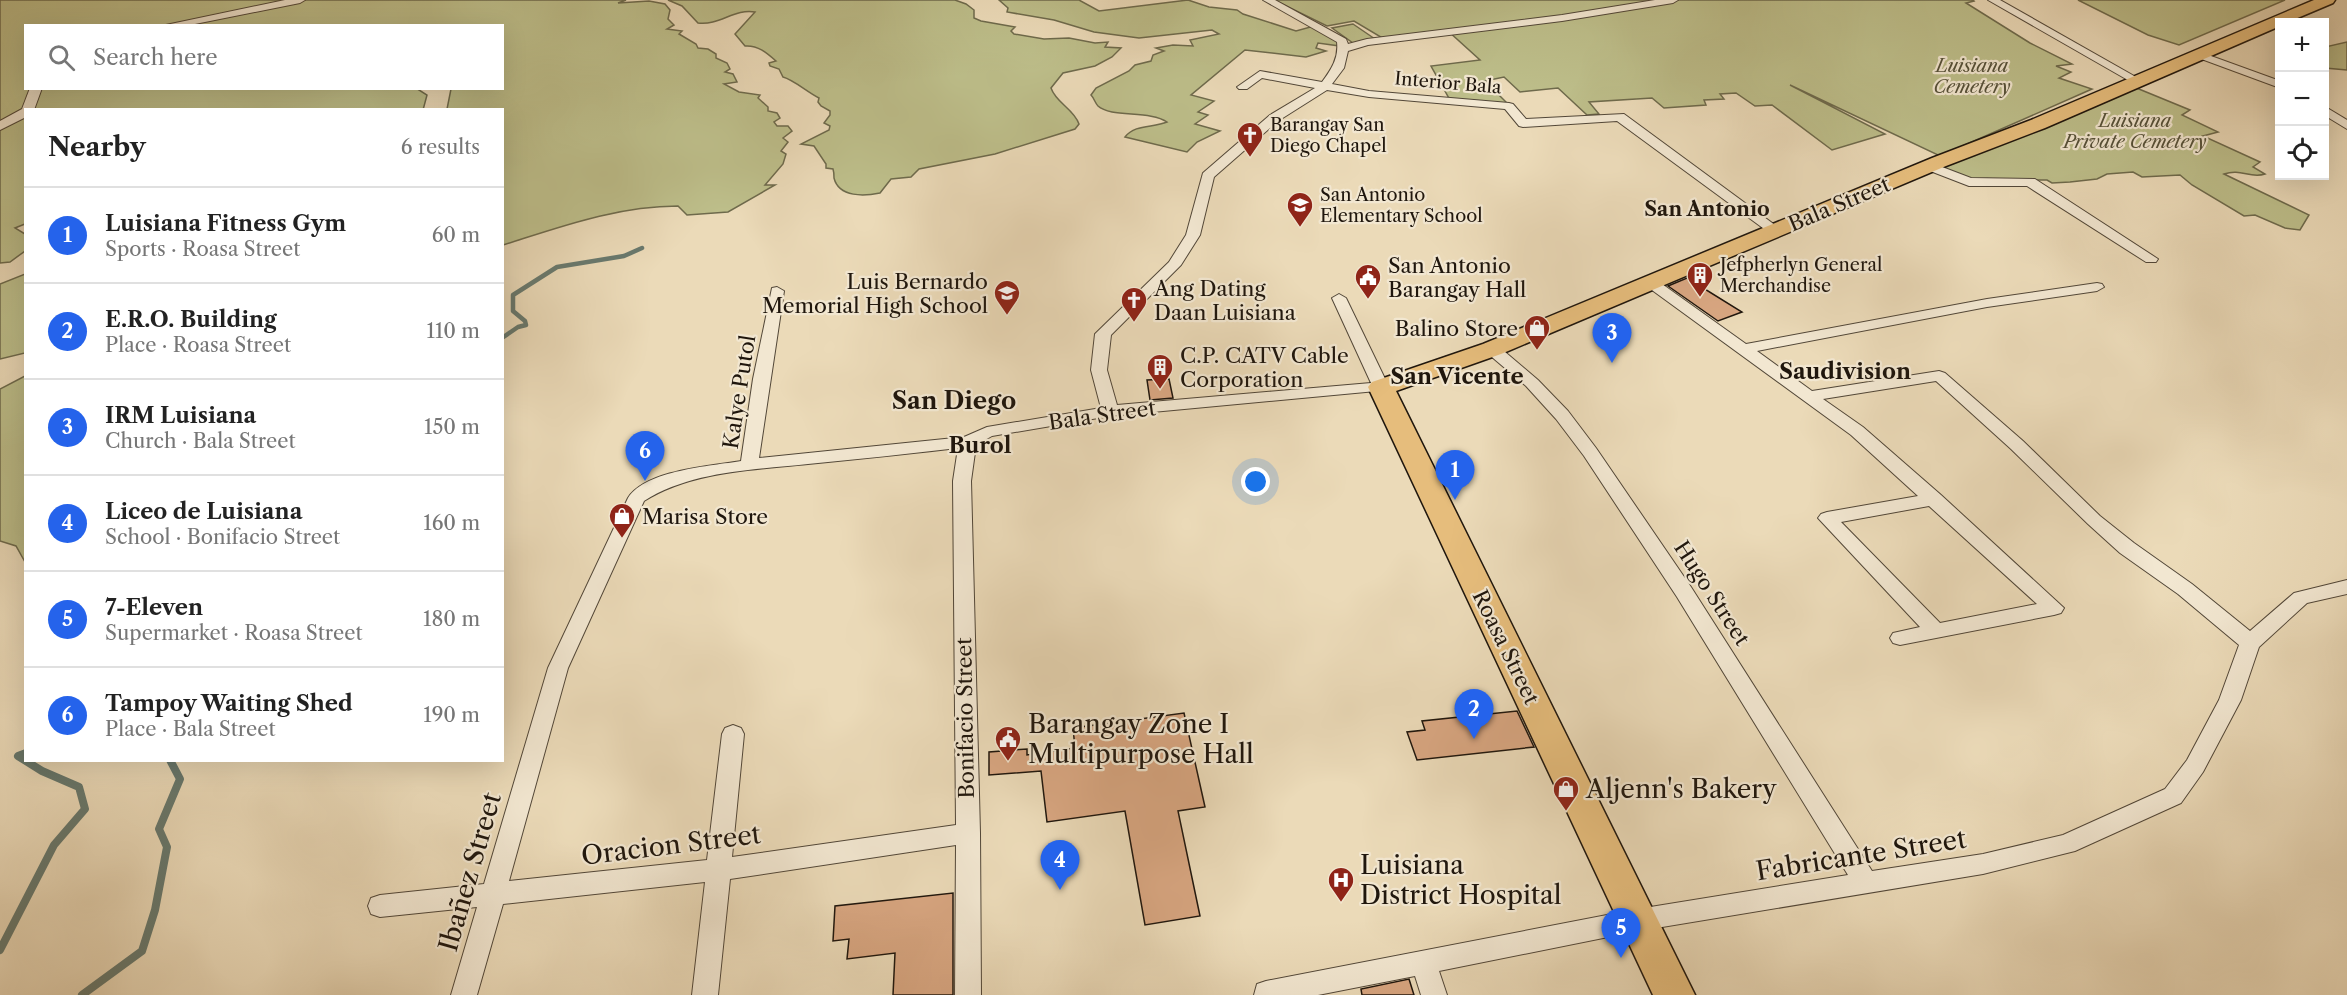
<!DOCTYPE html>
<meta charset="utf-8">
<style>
:root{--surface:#fff;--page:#f2f2f2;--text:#222;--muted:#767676;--line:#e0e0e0;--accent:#2563eb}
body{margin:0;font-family:"Libre Caslon Text",serif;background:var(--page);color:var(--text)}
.controls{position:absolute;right:18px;top:18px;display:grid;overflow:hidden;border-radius:0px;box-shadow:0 6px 24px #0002}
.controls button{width:54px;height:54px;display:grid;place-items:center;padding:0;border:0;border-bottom:2px solid var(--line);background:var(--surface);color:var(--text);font:30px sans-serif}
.you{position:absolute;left:1256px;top:482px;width:21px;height:21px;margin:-15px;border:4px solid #fff;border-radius:50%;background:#1a73e8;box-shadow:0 0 0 9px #1a73e833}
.badge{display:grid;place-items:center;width:39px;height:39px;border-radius:50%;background:var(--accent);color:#fff;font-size:20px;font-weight:700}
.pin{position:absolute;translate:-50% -50px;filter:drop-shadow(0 2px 3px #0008)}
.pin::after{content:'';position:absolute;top:32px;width:21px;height:18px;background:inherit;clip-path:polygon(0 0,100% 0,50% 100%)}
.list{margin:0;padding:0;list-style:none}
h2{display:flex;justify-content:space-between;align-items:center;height:78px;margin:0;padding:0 24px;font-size:26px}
h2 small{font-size:20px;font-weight:400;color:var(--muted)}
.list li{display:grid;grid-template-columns:39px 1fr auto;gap:18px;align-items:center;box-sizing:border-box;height:96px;padding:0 24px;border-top:2px solid var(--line)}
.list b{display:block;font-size:22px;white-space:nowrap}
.list p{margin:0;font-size:20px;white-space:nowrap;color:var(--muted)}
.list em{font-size:20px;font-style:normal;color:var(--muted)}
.icon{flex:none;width:33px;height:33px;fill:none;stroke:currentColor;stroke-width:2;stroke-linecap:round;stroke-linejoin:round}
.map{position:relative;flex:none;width:2347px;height:995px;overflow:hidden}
.search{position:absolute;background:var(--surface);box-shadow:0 6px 24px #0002;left:24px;top:24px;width:480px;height:66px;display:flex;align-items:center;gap:15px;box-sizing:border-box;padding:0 21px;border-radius:0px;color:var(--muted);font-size:22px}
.panel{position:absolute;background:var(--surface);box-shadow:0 6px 24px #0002;left:24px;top:108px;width:480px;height:654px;border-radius:0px}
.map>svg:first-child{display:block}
.green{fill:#bdbe8a;stroke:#6e6a4c;stroke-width:1.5}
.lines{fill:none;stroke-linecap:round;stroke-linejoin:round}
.stream-far1{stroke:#68796e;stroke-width:4.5}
.stream{stroke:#68796e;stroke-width:8}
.building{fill:#d8a681;stroke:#1f160d;stroke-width:1.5}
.minor-casing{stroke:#524738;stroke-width:2}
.primary-casing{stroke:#1f160d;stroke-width:3}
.minor{fill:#f2e7d1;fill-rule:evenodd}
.primary{fill:#e6bd7c;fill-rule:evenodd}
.labels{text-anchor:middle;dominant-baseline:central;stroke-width:4.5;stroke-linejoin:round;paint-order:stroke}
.far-park-label{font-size:18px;font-style:italic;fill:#565139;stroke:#f2e7d1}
.far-street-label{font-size:18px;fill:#1f160d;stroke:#f2e7d1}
.far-poi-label{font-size:18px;fill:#1f160d;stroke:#f2e7d1;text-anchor:start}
.far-quarter-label{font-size:20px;font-weight:bold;fill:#1f160d;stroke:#f2e7d1}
.street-label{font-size:21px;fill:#1f160d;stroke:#f2e7d1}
.poi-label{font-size:21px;fill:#1f160d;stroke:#f2e7d1;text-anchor:start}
.neighbourhood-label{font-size:22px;font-weight:bold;fill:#1f160d;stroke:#f2e7d1}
.quarter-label{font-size:24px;font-weight:bold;fill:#1f160d;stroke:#f2e7d1}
.near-poi-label{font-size:26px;fill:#1f160d;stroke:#f2e7d1;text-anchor:start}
.near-street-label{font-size:26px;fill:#1f160d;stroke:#f2e7d1}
</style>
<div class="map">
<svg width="2347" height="995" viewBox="0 0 2347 995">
<rect width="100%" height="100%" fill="#ebdab8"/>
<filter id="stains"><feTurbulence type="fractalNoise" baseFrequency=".00333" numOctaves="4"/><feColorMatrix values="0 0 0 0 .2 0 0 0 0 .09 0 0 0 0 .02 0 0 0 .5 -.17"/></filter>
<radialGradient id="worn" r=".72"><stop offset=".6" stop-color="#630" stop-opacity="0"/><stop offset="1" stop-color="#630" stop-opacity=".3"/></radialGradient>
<g class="green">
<path d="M0,0H626L618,3L649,1L665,4L670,10L668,19L674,25L667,29L682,31L679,34L696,44L698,48L708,49L716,54V58L727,63L730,69L725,72L733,74L737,82L724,84L739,92L760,95L758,98L768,107V111L777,113L780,118L774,122L777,126H788L792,131L783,138L788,142L781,151L786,154L783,164L765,185H775L728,212L687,215L678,206C617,206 560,227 503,245L502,110L447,109L451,89L502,88V26H26V88H416L427,95L423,110H26L25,224L15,228L25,234V251L10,262L0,263Z"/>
<path d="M668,0H955L966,4L974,10V18L981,21L1015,27L1011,31L1014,34L1044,39L1069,38L1095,43L1108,42L1105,47L1121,48L1112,57L1095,66L1063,73L1051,88C1056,103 1074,109 1079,124L1075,129L995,154L919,169L911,177L891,179L880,193C865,196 839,198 834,178C834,175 834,172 833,169L826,168V164L814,146L801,144L829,130L830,126L824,123L830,115V111L821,106L818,102L819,98C807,92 794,80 783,77L779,69L770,66L769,63L776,61C767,53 758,45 745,46L735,34L755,12C735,8 719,26 698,23L682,6Z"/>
<path d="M999,0H1079L1099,11L1188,0L1209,7L1237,10L1243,14L1296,31L1314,26L1339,40L1340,46L1318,43L1316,48L1326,51L1306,57L1245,50L1191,95L1214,101L1198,112L1208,115L1195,124L1220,131L1197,142L1187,152L1125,137C1135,124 1153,128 1167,122C1150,110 1111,118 1098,106C1095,103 1094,98 1091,95L1096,88L1129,71L1135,65L1151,61L1153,55L1164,51L1156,48L1173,45L1193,46L1190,40L1219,34L1212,30L1139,38L1094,32L1054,20L1007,12L1008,8Z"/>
<polygon points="1274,0 1973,0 1974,1 1966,3 2030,43 2072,64 2056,66 2071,72 2059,78 2092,89 1940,156 1790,85 1885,134 1832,150 1772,105 1755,106 1736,93 1720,94 1724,99 1704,100 1706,105 1664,108 1652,98 1589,102 1599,114 1587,115 1558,88 1520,92 1504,77 1485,81 1509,105 1450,100 1431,66 1480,60 1448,31 1384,39 1354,21 1327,26"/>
<polygon points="2078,0 2285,0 2179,45 2148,35"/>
<polygon points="1353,24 1375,39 1353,43 1332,28"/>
<polygon points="2347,42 2347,70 2325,68 2325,47"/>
<path d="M2134,87L2190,110L2182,115L2218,132L2203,136L2260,162L2253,167L2265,174C2250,179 2241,168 2224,174L2309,215L2300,230L2285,228L2255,215L2244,216L2192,185L2180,175L2142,177L2133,172L2107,174L2097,179L2070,182L2052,183L2047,180H1970L1941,168Z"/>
<polygon points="25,274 25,353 0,359 0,284"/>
<polygon points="25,376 25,562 16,546 0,541 0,389"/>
</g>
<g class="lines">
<polyline class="stream-far1" points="502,338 518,327 526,325 525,321 513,311 513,295 557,267 624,256 642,248"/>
<g class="stream">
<polyline points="0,950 54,845 85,809 79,787 42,771 18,756 26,753"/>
<polyline points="82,995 142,951 155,910 167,847 159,829 180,779 170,760"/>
</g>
</g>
<g class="building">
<polygon points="1687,278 1742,312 1718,321 1668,286"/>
<polygon points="1169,379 1173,398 1150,400 1147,380"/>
<polygon points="1517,711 1534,747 1417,760 1407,732 1425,730 1422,721"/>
<polygon points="1184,713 1205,807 1178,811 1200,916 1145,925 1125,811 1047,822 1041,771 989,775 989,752 1027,749 1027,755 1075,748 1073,728"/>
<polygon points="953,893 953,995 893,995 895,953 847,959 849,939 833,941 835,906"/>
<polygon points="1409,979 1414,995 1362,995 1361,989"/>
</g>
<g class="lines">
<g class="minor-casing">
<g id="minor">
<polygon points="285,0 305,0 300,3 185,26 161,26"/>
<path d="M1263,0H1275L1346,39L1348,44L1367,39L1562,15L1655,0H1678L1673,3L1562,21L1368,45L1348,51L1344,68L1332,84L1369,91L1509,103L1513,104L1526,119L1624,114L1783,231L1781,234H1771L1617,121L1523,127L1519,126L1505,109L1369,97L1327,90L1278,121L1214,177L1200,235L1181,265L1111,335L1107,370L1117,405L1371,383L1332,298L1339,294L1346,298L1389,387L1387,390L1110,416L992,436L976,445L971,481L980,833L981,995H955L956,845L730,879L718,995H692L705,882L503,904L477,995H451L477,907L380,917L371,914L368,906L371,898L380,895L484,884L548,668L628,498C646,470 711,466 741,461L753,379L772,288L777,287L784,291L759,458L964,437L987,427L1101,408L1091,370L1095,334L1169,262L1186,235L1203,173L1270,115L1315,88L1262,78L1247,89H1239L1237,87L1260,71L1322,82C1331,70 1339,58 1337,42ZM958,448L953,481L956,825L732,857L744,734L741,728L733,725L725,728L722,734L707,860L509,881L568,668L644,501C691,471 753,470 808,464C858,459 908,454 958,448Z"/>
<polygon points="1988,0 2000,0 2143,81 2137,84 2133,83"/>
<polygon points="2200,52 2280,81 2280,88 2196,57 2196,53"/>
<polygon points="30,88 42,88 34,110 26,110 26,117 0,130 0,121 22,109"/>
<polygon points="2324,106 2347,120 2347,129 2324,115"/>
<polygon points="1929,162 1971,178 2035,179 2158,259 2156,262 2146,262 2027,186 1969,186 1925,169 1923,166 1925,163"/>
<path d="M1650,278L1655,279L1746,344L1987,299L2097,283L2102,284L2104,287L2097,291L1987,307L1757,351L1812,391L1939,371L1945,373L2023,441L2100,516L2134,543L2192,584L2250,631L2294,593L2347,580V594L2307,603L2259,647L2241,700L2203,772L2181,803L2075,851L1983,874L1638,931L1439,971L1447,995H1421L1415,976L1318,995H1254L1257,984L1266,981L1638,909L1848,875L1677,597L1584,456L1556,419L1526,386L1486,352L1484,349L1486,346H1498L1538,380L1568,411L1596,448L1691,587L1872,871L1983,854L2063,835L2165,789L2187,760L2219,700L2239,645L2178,594L2120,553L2088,524L2011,449L1936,381L1823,399L1863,427L1941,495L2064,608L2061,613L2054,615L1900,645L1893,643L1890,638L1893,633L1920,627L1818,518L1821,514L1827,512L1918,496L1851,435L1645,285L1643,282L1645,279ZM1929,506L2037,604L1940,623L1841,522Z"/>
</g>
</g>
<g class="primary-casing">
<polygon id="primary" points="2314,0 2335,0 2333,3 2288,22 2280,22 2280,26 2045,128 1946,166 1501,354 1396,391 1695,995 1653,995 1368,387 1372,382 1483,344 1932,158 2031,120"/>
</g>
<use href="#minor" class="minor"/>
<use href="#primary" class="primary"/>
</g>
<defs>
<g id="church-pin" transform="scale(1.35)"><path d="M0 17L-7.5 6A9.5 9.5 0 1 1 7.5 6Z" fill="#8f2418" stroke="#f2e7d1"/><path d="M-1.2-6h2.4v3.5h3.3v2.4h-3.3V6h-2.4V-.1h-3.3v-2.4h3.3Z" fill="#fff"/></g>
<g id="school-pin" transform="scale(1.35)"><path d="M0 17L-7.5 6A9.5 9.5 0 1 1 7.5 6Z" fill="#8f2418" stroke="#f2e7d1"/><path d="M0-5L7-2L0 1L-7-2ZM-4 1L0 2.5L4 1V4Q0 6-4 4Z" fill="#fff"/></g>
<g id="building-pin" transform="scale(1.35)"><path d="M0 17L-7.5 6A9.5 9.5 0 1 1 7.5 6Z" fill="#8f2418" stroke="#f2e7d1"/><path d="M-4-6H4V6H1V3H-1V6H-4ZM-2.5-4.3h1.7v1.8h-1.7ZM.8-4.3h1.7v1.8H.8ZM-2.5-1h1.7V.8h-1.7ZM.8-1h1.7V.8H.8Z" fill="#fff"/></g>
<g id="civic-pin" transform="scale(1.35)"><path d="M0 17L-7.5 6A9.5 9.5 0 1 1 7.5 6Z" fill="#8f2418" stroke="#f2e7d1"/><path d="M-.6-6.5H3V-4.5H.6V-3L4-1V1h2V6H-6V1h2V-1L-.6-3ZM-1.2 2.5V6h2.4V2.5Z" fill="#fff"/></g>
<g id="shop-pin" transform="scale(1.35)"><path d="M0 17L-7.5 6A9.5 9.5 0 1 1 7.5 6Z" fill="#8f2418" stroke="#f2e7d1"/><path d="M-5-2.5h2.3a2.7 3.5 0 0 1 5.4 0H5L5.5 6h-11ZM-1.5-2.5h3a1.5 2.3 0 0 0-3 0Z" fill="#fff"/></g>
<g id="hospital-pin" transform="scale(1.35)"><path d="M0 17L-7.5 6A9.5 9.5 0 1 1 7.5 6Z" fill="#8f2418" stroke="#f2e7d1"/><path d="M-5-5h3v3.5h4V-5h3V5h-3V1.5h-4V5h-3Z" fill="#fff"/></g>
</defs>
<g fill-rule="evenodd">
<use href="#church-pin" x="1250" y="135"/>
<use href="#school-pin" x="1300" y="205"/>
<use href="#building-pin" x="1700" y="275"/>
<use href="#civic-pin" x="1368" y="277"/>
<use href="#school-pin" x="1007" y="293"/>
<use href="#church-pin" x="1134" y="300"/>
<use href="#shop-pin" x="1537" y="328"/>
<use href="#building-pin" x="1160" y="367"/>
<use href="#shop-pin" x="622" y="516"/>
<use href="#civic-pin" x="1008" y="739"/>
<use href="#shop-pin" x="1566" y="789"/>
<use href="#hospital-pin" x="1341" y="880"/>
</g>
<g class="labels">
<g class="far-park-label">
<text x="1972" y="66">Luisiana<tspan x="1972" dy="21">Cemetery</tspan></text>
<text x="2135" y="121">Luisiana<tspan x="2135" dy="21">Private Cemetery</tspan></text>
</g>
<g class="far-street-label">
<text transform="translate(1448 83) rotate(5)">Interior Bala</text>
</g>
<g class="far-poi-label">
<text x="1270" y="125">Barangay San<tspan x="1270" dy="21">Diego Chapel</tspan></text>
<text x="1320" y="195">San Antonio<tspan x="1320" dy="21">Elementary School</tspan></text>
<text x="1720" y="265">Jefpherlyn General<tspan x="1720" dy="21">Merchandise</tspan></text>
</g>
<g class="far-quarter-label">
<text x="1707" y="209">San Antonio</text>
</g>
<g class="street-label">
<text transform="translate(1839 204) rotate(-23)">Bala Street</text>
<text transform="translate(739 392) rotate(-81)">Kalye Putol</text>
<text transform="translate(1102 415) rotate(-8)">Bala Street</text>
<text transform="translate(1712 593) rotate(57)">Hugo Street</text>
<text transform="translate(1506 647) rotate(64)">Roasa Street</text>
<text transform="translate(965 718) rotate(-91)">Bonifacio Street</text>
</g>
<g class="poi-label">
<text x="1388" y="265">San Antonio<tspan x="1388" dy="24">Barangay Hall</tspan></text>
<text x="988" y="281" text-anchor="end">Luis Bernardo<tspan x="988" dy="24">Memorial High School</tspan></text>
<text x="1154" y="288">Ang Dating<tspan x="1154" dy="24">Daan Luisiana</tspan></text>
<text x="1518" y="328" text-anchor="end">Balino Store</text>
<text x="1180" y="355">C.P. CATV Cable<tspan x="1180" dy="24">Corporation</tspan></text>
<text x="642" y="516">Marisa Store</text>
</g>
<g class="neighbourhood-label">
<text x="1845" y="371">Saudivision</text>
<text x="1457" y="376">San Vicente</text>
<text x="980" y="445">Burol</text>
</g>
<g class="quarter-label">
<text x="954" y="400">San Diego</text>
</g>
<g class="near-poi-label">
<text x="1028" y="724">Barangay Zone I<tspan x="1028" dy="30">Multipurpose Hall</tspan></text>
<text x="1586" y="789">Aljenn's Bakery</text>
<text x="1360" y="865">Luisiana<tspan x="1360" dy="30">District Hospital</tspan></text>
</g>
<g class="near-street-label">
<text transform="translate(671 845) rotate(-7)">Oracion Street</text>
<text transform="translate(1861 855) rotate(-9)">Fabricante Street</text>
<text transform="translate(470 872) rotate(-74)">Ibañez Street</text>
</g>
</g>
<rect width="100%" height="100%" filter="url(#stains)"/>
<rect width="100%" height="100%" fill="url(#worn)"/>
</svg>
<div class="controls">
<button>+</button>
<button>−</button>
<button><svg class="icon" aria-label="locate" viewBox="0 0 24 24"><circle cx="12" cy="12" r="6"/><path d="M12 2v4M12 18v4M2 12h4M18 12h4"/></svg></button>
</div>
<div class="you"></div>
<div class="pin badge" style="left:1455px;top:500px">1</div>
<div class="pin badge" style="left:1474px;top:739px">2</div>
<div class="pin badge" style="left:1612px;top:363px">3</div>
<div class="pin badge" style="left:1060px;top:890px">4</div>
<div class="pin badge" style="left:1621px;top:958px">5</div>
<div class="pin badge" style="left:645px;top:481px">6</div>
<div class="search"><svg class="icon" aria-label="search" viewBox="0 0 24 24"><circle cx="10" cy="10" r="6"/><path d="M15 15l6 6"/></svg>Search here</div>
<section class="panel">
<h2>Nearby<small>6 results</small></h2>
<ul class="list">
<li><span class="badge">1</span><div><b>Luisiana Fitness Gym</b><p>Sports · Roasa Street</p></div><em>60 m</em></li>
<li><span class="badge">2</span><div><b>E.R.O. Building</b><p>Place · Roasa Street</p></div><em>110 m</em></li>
<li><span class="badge">3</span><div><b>IRM Luisiana</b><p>Church · Bala Street</p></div><em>150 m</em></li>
<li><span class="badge">4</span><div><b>Liceo de Luisiana</b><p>School · Bonifacio Street</p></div><em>160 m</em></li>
<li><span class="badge">5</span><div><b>7-Eleven</b><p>Supermarket · Roasa Street</p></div><em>180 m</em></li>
<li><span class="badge">6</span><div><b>Tampoy Waiting Shed</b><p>Place · Bala Street</p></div><em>190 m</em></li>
</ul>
</section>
</div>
